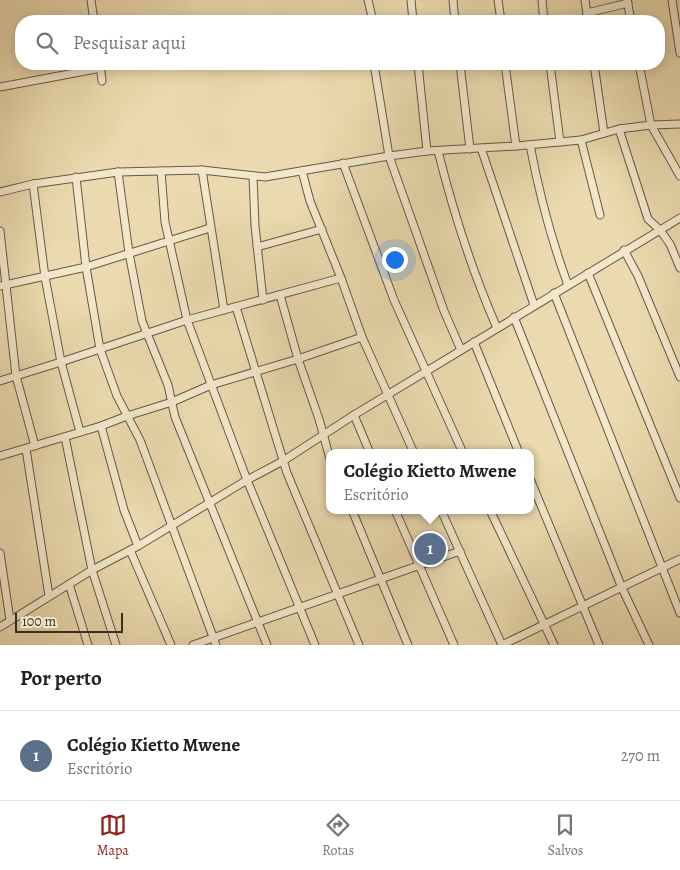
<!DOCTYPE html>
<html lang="pt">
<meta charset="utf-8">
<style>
:root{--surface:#fff;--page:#f2f2f2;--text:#222;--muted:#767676;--line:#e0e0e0;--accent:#8f2418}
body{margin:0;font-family:Alegreya,serif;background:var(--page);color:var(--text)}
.scale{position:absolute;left:15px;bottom:12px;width:108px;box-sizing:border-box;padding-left:5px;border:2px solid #3c2d22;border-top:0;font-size:14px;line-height:18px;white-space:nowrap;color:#3c2d22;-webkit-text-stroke:4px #f2e7cb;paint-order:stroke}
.you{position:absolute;left:394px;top:259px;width:18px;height:18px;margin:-12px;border:4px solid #fff;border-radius:50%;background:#1a73e8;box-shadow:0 0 0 8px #1a73e833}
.badge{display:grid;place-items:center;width:32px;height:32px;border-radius:50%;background:var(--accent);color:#fff;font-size:16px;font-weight:700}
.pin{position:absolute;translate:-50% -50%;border:2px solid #fff;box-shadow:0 1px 5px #0006}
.popup{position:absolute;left:326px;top:449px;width:208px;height:65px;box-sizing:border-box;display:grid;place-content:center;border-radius:10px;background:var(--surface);filter:drop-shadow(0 1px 4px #0005);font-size:16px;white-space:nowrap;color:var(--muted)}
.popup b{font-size:19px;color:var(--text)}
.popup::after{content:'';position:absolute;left:50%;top:100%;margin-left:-10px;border:10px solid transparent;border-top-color:var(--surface)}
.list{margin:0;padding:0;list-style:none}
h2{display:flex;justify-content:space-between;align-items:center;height:65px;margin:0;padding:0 20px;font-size:21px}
h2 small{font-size:16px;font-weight:400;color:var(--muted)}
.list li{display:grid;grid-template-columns:32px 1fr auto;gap:15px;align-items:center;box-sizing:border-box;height:90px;padding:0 20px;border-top:1px solid var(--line)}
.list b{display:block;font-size:19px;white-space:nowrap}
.list p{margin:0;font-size:16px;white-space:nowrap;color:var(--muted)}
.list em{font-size:16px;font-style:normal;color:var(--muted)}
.icon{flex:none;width:28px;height:28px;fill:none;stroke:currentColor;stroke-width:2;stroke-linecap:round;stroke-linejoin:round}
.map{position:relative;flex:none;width:680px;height:645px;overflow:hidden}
.search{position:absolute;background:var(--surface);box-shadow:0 2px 12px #0003;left:15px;right:15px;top:15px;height:55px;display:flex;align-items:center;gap:12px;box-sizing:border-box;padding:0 18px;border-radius:20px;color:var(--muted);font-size:19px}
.sheet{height:155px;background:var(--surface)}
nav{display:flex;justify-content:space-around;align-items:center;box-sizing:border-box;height:70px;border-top:1px solid var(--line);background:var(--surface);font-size:14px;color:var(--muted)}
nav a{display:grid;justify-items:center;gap:2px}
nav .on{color:var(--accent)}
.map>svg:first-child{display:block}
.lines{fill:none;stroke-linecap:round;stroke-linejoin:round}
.minor-casing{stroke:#685845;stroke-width:9}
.minor{stroke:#f2e7cb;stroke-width:7}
</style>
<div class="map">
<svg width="680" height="645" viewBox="0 0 680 645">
<rect width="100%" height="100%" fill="#ebdaaf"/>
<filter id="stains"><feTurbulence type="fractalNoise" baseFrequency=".004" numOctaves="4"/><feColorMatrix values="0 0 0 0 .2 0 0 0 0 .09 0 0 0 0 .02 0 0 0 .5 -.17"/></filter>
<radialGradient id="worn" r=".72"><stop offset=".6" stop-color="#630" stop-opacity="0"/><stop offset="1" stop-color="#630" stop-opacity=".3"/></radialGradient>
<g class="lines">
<g class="minor-casing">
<g id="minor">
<polyline points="91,0 94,21"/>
<polyline points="368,0 373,21"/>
<polyline points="411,0 413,21"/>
<polyline points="453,0 455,21"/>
<polyline points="498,0 501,21"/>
<polyline points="542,0 544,21"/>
<polyline points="585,0 588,21"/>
<polyline points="627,0 631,21"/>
<polyline points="672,0 680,53"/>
<polyline points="587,13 628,3"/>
<polyline points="100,64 102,81"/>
<polyline points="374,64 389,156 444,311 461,350"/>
<polyline points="418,64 427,151"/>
<polyline points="460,64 470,149"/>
<polyline points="505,64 516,146"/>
<polyline points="550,64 560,142"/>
<polyline points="594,64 604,133"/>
<polyline points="639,64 651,125 680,176"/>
<polyline points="0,87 101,68"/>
<polyline points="619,129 648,219 660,230 670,244 680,268"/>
<polyline points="581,140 600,215"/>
<path d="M530,145C539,193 551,239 568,285"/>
<polyline points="481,148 534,305"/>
<path d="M438,151C453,211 472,271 497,328"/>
<polyline points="343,163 394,300 463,453"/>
<polyline points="202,170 224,310"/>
<polyline points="161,171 165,222 187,320 247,480 315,645"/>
<polyline points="302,171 310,201 341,278"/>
<polyline points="118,172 129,253 142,321 168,385 175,417 267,645"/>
<polyline points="253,176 255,226 263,300"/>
<polyline points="76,177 86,267 100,349 117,396 140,440 216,645"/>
<polyline points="33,184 45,277 61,362 80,432"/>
<polyline points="0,192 33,184 118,172 202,170 265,177 389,156 427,151 516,146 581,140 619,129 651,125 680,124"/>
<polyline points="0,231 16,376 35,446"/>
<polyline points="257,247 322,229"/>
<polyline points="624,250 638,276 680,377"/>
<polyline points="588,273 680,498"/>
<polyline points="0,286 86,267 210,228"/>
<polyline points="554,293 680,613"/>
<polyline points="280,295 298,359 319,419 330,459"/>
<polyline points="236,307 287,473 359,645"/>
<polyline points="514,317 622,588 649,645"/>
<polyline points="474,342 519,453"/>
<polyline points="0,381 61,362 187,320 341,278 362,337 414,453"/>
<polyline points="354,415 370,453"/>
<polyline points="101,426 124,510 138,546"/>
<polyline points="65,437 92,570 116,645"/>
<polyline points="26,449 49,596"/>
<polyline points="0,456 101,426 127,416 172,402 211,385 298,359 362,337"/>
<polyline points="530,479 599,645"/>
<polyline points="352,510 408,645"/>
<polyline points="395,510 454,645"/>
<polyline points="441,510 502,645"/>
<polyline points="490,510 554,645"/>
<polyline points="130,550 171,645"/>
<polyline points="0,553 10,620"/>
<polyline points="69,584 88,645"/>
<polyline points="0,627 92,570 138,546 247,480 283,461 354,415 680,218"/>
<polyline points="193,645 460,551"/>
<polyline points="502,645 680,559"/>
</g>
</g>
<use href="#minor" class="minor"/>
</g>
<rect width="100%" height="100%" filter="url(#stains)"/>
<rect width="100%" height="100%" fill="url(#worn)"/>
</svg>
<div class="scale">100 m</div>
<div class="you"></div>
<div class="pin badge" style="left:430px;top:549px;background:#5c6f8a">1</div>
<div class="popup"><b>Colégio Kietto Mwene</b>Escritório</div>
<div class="search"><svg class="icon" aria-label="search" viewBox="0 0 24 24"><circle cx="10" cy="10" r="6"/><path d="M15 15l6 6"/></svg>Pesquisar aqui</div>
</div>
<section class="sheet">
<h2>Por perto<small></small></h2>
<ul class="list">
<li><span class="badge" style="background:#5c6f8a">1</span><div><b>Colégio Kietto Mwene</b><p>Escritório</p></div><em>270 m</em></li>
</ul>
</section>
<nav>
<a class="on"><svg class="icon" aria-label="map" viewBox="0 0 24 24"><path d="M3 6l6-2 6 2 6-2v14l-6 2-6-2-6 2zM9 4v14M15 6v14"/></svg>Mapa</a>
<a><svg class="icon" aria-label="directions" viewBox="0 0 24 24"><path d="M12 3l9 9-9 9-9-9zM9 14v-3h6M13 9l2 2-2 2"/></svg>Rotas</a>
<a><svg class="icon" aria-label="saved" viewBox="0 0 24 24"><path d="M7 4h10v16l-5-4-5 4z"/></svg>Salvos</a>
</nav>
